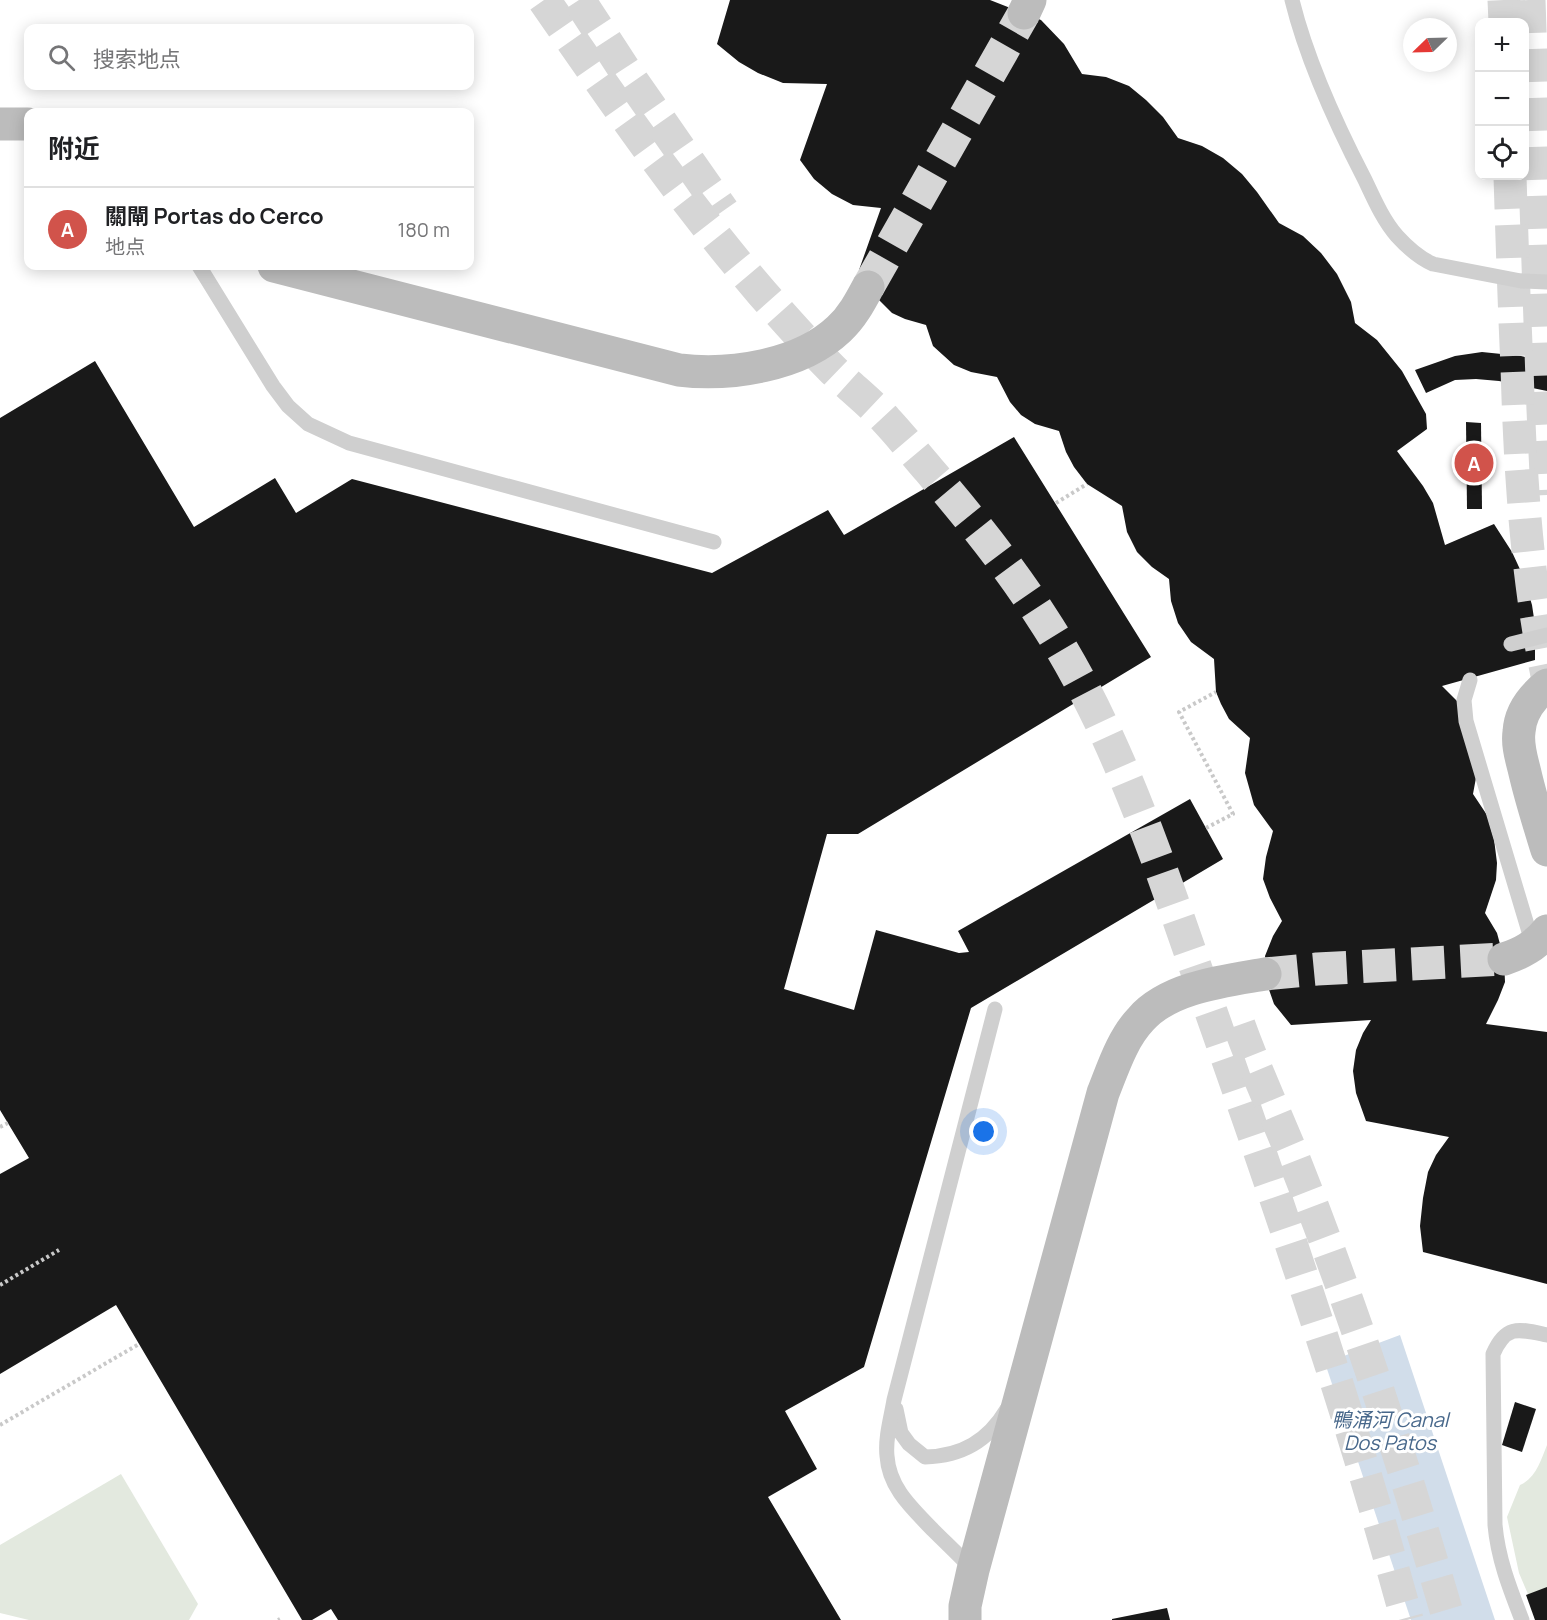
<!DOCTYPE html>
<html lang="zh">
<meta charset="utf-8">
<style>
:root{--surface:#fff;--page:#f2f2f2;--text:#202124;--muted:#757577;--line:#e0e0e0;--accent:#d1534b}
body{margin:0;font-family:Manrope,"Noto Sans SC",sans-serif;background:var(--page);color:var(--text)}
.controls{position:absolute;right:18px;top:18px;display:grid;overflow:hidden;border-radius:12px;box-shadow:0 3px 15px #0003}
.controls button{width:54px;height:54px;display:grid;place-items:center;padding:0;border:0;border-bottom:2px solid var(--line);background:var(--surface);color:var(--text);font:30px sans-serif}
.compass{position:absolute;left:1403px;top:18px;width:54px;height:54px;border-radius:50%;background:var(--surface);box-shadow:0 3px 15px #0003;rotate:247deg}
.you{position:absolute;left:984px;top:1132px;width:21px;height:21px;margin:-15px;border:4px solid #fff;border-radius:50%;background:#1a73e8;box-shadow:0 0 0 9px #1a73e833}
.badge{display:grid;place-items:center;width:39px;height:39px;border-radius:50%;background:var(--accent);color:#fff;font-size:20px;font-weight:700}
.pin{position:absolute;translate:-50% -50%;border:3px solid #fff;box-shadow:0 2px 6px #0006}
.list{margin:0;padding:0;list-style:none}
h2{display:flex;justify-content:space-between;align-items:center;height:78px;margin:0;padding:0 24px;font-size:26px}
h2 small{font-size:20px;font-weight:400;color:var(--muted)}
.list li{display:grid;grid-template-columns:39px 1fr auto;gap:18px;align-items:center;box-sizing:border-box;height:84px;padding:0 24px;border-top:2px solid var(--line)}
.list b{display:block;font-size:22px;white-space:nowrap}
.list p{margin:0;font-size:20px;white-space:nowrap;color:var(--muted)}
.list em{font-size:20px;font-style:normal;color:var(--muted)}
.icon{flex:none;width:33px;height:33px;fill:none;stroke:currentColor;stroke-width:2;stroke-linecap:round;stroke-linejoin:round}
.map{position:relative;flex:none;width:1547px;height:1620px;overflow:hidden}
.search{position:absolute;background:var(--surface);box-shadow:0 3px 15px #0003;left:24px;top:24px;width:450px;height:66px;display:flex;align-items:center;gap:15px;box-sizing:border-box;padding:0 21px;border-radius:12px;color:var(--muted);font-size:22px}
.panel{position:absolute;background:var(--surface);box-shadow:0 3px 15px #0003;left:24px;top:108px;width:450px;height:162px;border-radius:12px}
.map>svg:first-child{display:block}
.green{fill:#e3e9df}
.water{fill:#d1ddea}
.building{fill:#191919}
.lines{fill:none;stroke-linecap:round;stroke-linejoin:round}
.secondary-tunnel{stroke:#d6d6d6;stroke-width:33;stroke-dasharray:33 16;stroke-linecap:butt}
.primary-tunnel{stroke:#d6d6d6;stroke-width:33;stroke-dasharray:33 16;stroke-linecap:butt}
.highway-tunnel{stroke:#d6d6d6;stroke-width:33;stroke-dasharray:33 16;stroke-linecap:butt}
.path{stroke:#c9c9c9;stroke-width:4;stroke-dasharray:3 3;stroke-linecap:butt}
.lane{stroke:#cfcfcf;stroke-width:15}
.secondary{stroke:#bcbcbc;stroke-width:33}
.labels{text-anchor:middle;dominant-baseline:central;stroke-width:6;stroke-linejoin:round;paint-order:stroke}
.water-label{font-size:20px;font-style:italic;fill:#48688b;stroke:#fff}
</style>
<div class="map">
<svg width="1547" height="1620" viewBox="0 0 1547 1620">
<rect width="100%" height="100%" fill="#fff"/>
<g class="green">
<path d="M1547,1445V1620H1539L1519,1573L1507,1517L1520,1485C1536,1478 1541,1460 1547,1445Z"/>
<polygon points="121,1474 198,1604 189,1620 29,1620 0,1613 0,1545"/>
</g>
<polygon class="water" points="1400,1335 1495,1620 1411,1620 1325,1363"/>
<g class="building">
<polygon points="730,0 990,0 1041,20 1064,44 1082,74 1106,77 1129,86 1146,100 1163,117 1178,138 1202,146 1223,158 1242,174 1257,192 1279,223 1303,236 1321,253 1337,274 1351,302 1355,323 1377,340 1402,371 1426,414 1427,429 1397,451 1423,486 1433,503 1445,545 1494,524 1512,552 1524,578 1532,605 1535,625 1535,660 1442,686 1470,714 1480,756 1473,794 1487,815 1494,839 1497,863 1496,880 1485,913 1497,933 1504,959 1505,982 1498,1000 1486,1024 1547,1032 1547,1284 1423,1252 1420,1226 1423,1198 1428,1172 1436,1155 1449,1137 1366,1121 1356,1093 1353,1071 1356,1050 1363,1033 1371,1020 1291,1025 1274,1004 1267,984 1265,956 1273,936 1282,921 1270,898 1263,879 1266,857 1273,831 1254,805 1245,773 1250,738 1229,719 1221,704 1216,692 1214,659 1191,642 1178,623 1171,601 1169,579 1152,567 1137,552 1127,532 1122,506 1087,484 1074,467 1066,452 1059,431 1035,424 1021,415 1010,402 997,377 971,372 954,365 933,346 926,325 905,319 892,313 874,295 859,270 881,208 853,205 832,194 814,179 800,160 827,84 783,83 758,73 739,62 717,44"/>
<polygon points="1482,352 1521,356 1547,362 1547,391 1499,381 1476,379 1455,380 1426,393 1415,370 1455,356"/>
<polygon points="95,361 194,527 275,478 296,513 352,479 712,573 828,510 844,535 1014,437 1151,657 858,834 827,834 784,989 854,1010 876,930 959,953 969,952 958,931 1190,799 1223,859 971,1008 864,1367 785,1411 817,1469 768,1497 841,1620 338,1620 331,1609 312,1620 302,1620 116,1305 0,1374 0,1174 29,1158 0,1110 0,418"/>
<polygon points="1466,422 1481,423 1482,509 1467,509"/>
<polygon points="1515,1402 1536,1409 1522,1452 1502,1445"/>
<polygon points="1547,1587 1547,1620 1535,1620 1526,1595"/>
<polygon points="1167,1608 1170,1620 1112,1620 1112,1619"/>
</g>
<g class="lines">
<g class="secondary-tunnel">
<polyline points="868,287 1024,13"/>
<polyline points="1265,974 1317,969 1504,959"/>
</g>
<g class="primary-tunnel">
<polyline points="1504,0 1505,22"/>
<polyline points="1529,0 1543,410 1547,495"/>
<path d="M1510,176C1512,239 1514,303 1517,367C1520,470 1526,573 1547,675"/>
</g>
<g class="highway-tunnel">
<path d="M544,0C613,100 683,201 762,293C785,319 808,345 832,369C850,387 870,402 886,420C901,436 915,454 929,470C970,518 1009,566 1043,619C1123,741 1166,886 1215,1023C1284,1220 1352,1418 1407,1620"/>
<polyline points="579,0 626,72 723,211"/>
<path d="M1239,1025C1257,1075 1280,1123 1299,1172C1357,1319 1405,1469 1449,1620"/>
</g>
<g class="path">
<polyline points="1056,503 1087,484"/>
<polyline points="1206,828 1233,814 1179,712 1216,692"/>
<polyline points="0,1127 8,1123"/>
<polyline points="0,1285 59,1250"/>
<polyline points="0,1425 139,1344"/>
<polyline points="278,1620 280,1619"/>
</g>
<g class="lane">
<path d="M1292,0C1307,61 1336,124 1365,180C1374,199 1383,220 1397,236C1407,247 1419,258 1433,264L1521,281L1547,282"/>
<polyline points="199,266 273,386 288,406 308,424 349,443 714,542"/>
<polyline points="1511,644 1547,635"/>
<polyline points="1470,680 1464,700 1466,721 1533,945"/>
<path d="M896,1409L901,1433L909,1444L925,1457C962,1456 988,1441 1007,1409"/>
<path d="M973,1570C960,1556 946,1543 933,1530C912,1508 889,1488 887,1456C885,1438 891,1418 894,1400L995,1009"/>
<path d="M1522,1620C1510,1589 1498,1559 1495,1525L1493,1354C1506,1324 1519,1329 1547,1335"/>
</g>
<g class="secondary">
<polyline points="1024,13 1030,0"/>
<polyline points="0,124 28,124"/>
<path d="M274,266L679,370C730,376 800,366 839,329C852,317 860,302 868,287"/>
<path d="M1547,685C1532,697 1520,713 1519,732C1517,746 1522,760 1525,773C1531,799 1539,824 1547,850"/>
<path d="M1504,959C1522,953 1535,946 1547,931"/>
<path d="M965,1620V1606L973,1570L1103,1093C1113,1068 1122,1039 1141,1019C1169,987 1225,981 1265,974"/>
</g>
</g>
<g class="labels">
<g class="water-label">
<text x="1390" y="1419">鴨涌河 Canal<tspan x="1390" dy="23">Dos Patos</tspan></text>
</g>
</g>
</svg>
<div class="controls">
<button>+</button>
<button>−</button>
<button><svg class="icon" aria-label="locate" viewBox="0 0 24 24"><circle cx="12" cy="12" r="6"/><path d="M12 2v4M12 18v4M2 12h4M18 12h4"/></svg></button>
</div>
<svg class="compass" viewBox="-18 -18 36 36"><path d="M0-13l5 13h-10z" fill="#e53935"/><path d="M0 13l5-13h-10z" fill="#757577"/></svg>
<div class="you"></div>
<div class="pin badge" style="left:1474px;top:463px">A</div>
<div class="search"><svg class="icon" aria-label="search" viewBox="0 0 24 24"><circle cx="10" cy="10" r="6"/><path d="M15 15l6 6"/></svg>搜索地点</div>
<section class="panel">
<h2>附近<small></small></h2>
<ul class="list">
<li><span class="badge">A</span><div><b>關閘 Portas do Cerco</b><p>地点</p></div><em>180 m</em></li>
</ul>
</section>
</div>
